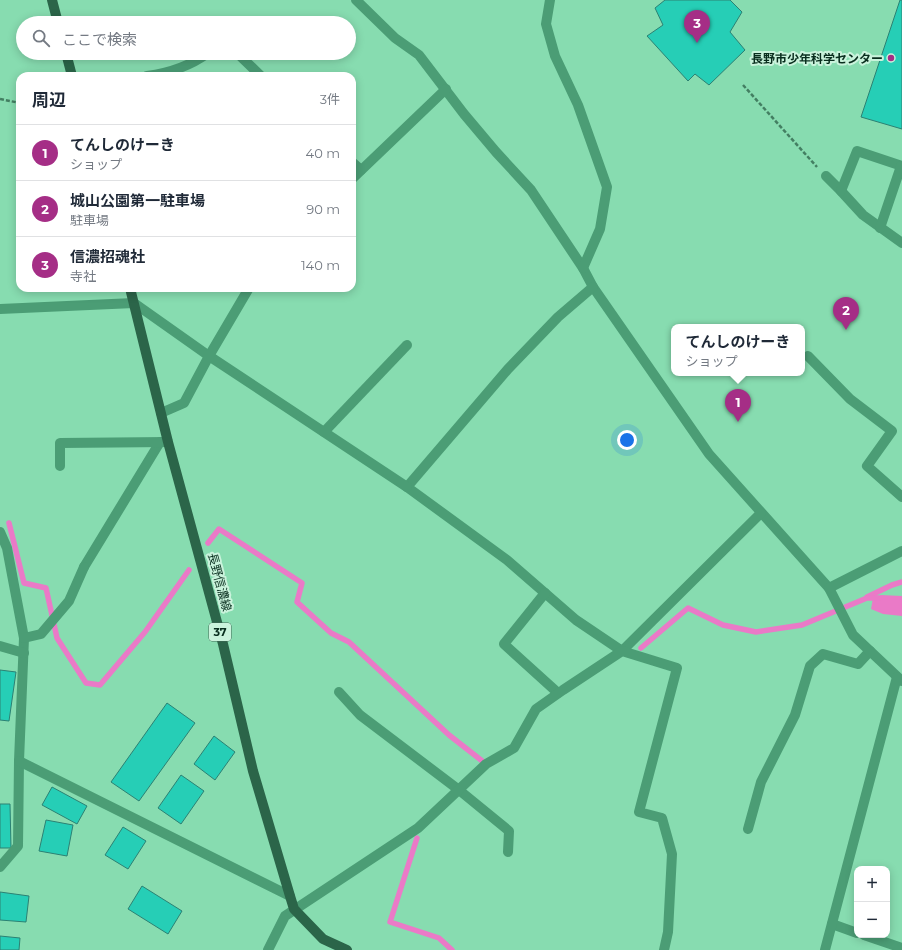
<!DOCTYPE html>
<html lang="ja">
<meta charset="utf-8">
<style>
:root{--surface:#fff;--page:#f6f6f7;--text:#1f2937;--muted:#747a83;--line:#e0e1e3;--accent:#a52e86}
body{margin:0;font-family:Montserrat,"Noto Sans JP",sans-serif;background:var(--page);color:var(--text)}
.controls{position:absolute;right:12px;bottom:12px;display:grid;overflow:hidden;border-radius:8px;box-shadow:0 2px 10px #0003}
.controls button{width:36px;height:36px;display:grid;place-items:center;padding:0;border:0;border-bottom:1px solid var(--line);background:var(--surface);color:var(--text);font:20px sans-serif}
.you{position:absolute;left:627px;top:440px;width:14px;height:14px;margin:-10px;border:3px solid #fff;border-radius:50%;background:#1a73e8;box-shadow:0 0 0 6px #1a73e833}
.badge{display:grid;place-items:center;width:26px;height:26px;border-radius:50%;background:var(--accent);color:#fff;font-size:13px;font-weight:700}
.pin{position:absolute;translate:-50% -33px;filter:drop-shadow(0 1px 2px #0008)}
.pin::after{content:'';position:absolute;top:21px;width:14px;height:12px;background:inherit;clip-path:polygon(0 0,100% 0,50% 100%)}
.popup{position:absolute;left:671px;top:324px;width:134px;height:52px;box-sizing:border-box;display:grid;place-content:center;border-radius:8px;background:var(--surface);filter:drop-shadow(0 1px 3px #0005);font-size:13px;white-space:nowrap;color:var(--muted)}
.popup b{font-size:15px;color:var(--text)}
.popup::after{content:'';position:absolute;left:50%;top:100%;margin-left:-8px;border:8px solid transparent;border-top-color:var(--surface)}
.list{margin:0;padding:0;list-style:none}
h2{display:flex;justify-content:space-between;align-items:center;height:52px;margin:0;padding:0 16px;font-size:17px}
h2 small{font-size:13px;font-weight:400;color:var(--muted)}
.list li{display:grid;grid-template-columns:26px 1fr auto;gap:12px;align-items:center;box-sizing:border-box;height:56px;padding:0 16px;border-top:1px solid var(--line)}
.list b{display:block;font-size:15px;white-space:nowrap}
.list p{margin:0;font-size:13px;white-space:nowrap;color:var(--muted)}
.list em{font-size:13px;font-style:normal;color:var(--muted)}
.icon{flex:none;width:22px;height:22px;fill:none;stroke:currentColor;stroke-width:2;stroke-linecap:round;stroke-linejoin:round}
.map{position:relative;flex:none;width:902px;height:950px;overflow:hidden}
.search{position:absolute;background:var(--surface);box-shadow:0 2px 10px #0003;left:16px;top:16px;width:340px;height:44px;display:flex;align-items:center;gap:10px;box-sizing:border-box;padding:0 14px;border-radius:22px;color:var(--muted);font-size:15px}
.panel{position:absolute;background:var(--surface);box-shadow:0 2px 10px #0003;left:16px;top:72px;width:340px;height:220px;border-radius:12px}
.map>svg:first-child{display:block}
.water{fill:#ea7ac7}
.lines{fill:none;stroke-linecap:round;stroke-linejoin:round}
.stream{stroke:#ea7ac7;stroke-width:5.5}
.building{fill:#26ceb6;stroke:#2c8173}
.path{stroke:#437f62;stroke-width:2.5;stroke-dasharray:4 2;stroke-linecap:butt}
.service{stroke:#4b9d75;stroke-width:10}
.minor{stroke:#4b9d75;stroke-width:10}
.primary{stroke:#2b6549;stroke-width:10}
.poi-dot{fill:#a52e86;stroke:#caf3dc;stroke-width:1.5}
.labels{text-anchor:middle;dominant-baseline:central;stroke-width:4;stroke-linejoin:round;paint-order:stroke}
.shield{fill:#caf3dc;stroke:#426856;stroke-width:1}
.shield-label{font-size:11px;font-weight:bold;fill:#082d1d}
.poi-label{font-size:12px;font-weight:bold;fill:#082d1d;stroke:#caf3dc;text-anchor:end}
.street-label{font-size:12px;fill:#082d1d;stroke:#caf3dc}
</style>
<div class="map">
<svg width="902" height="950" viewBox="0 0 902 950">
<rect width="100%" height="100%" fill="#87dcb0"/>
<polygon class="water" points="881,595 902,596 902,616 883,614 871,609 873,598"/>
<g class="lines">
<g class="stream">
<polyline points="9,523 24,583 46,588 57,638 86,683 100,685 145,632 189,570"/>
<polyline points="208,543 219,529 302,583 297,602 331,633 349,642 449,735 486,764"/>
<polyline points="867,597 892,585 902,582"/>
<polyline points="641,648 688,608 723,625 756,632 802,625 867,598 879,598"/>
<polyline points="417,838 390,922 439,938 452,950"/>
</g>
</g>
<g class="building">
<polygon points="665,0 730,0 742,12 730,32 745,50 709,85 695,74 688,81 647,36 663,25 655,8"/>
<polygon points="900,0 902,0 902,129 861,117"/>
<polygon points="0,670 16,672 9,721 0,720"/>
<polygon points="167,703 195,723 139,801 111,782"/>
<polygon points="214,736 235,752 215,780 194,764"/>
<polygon points="181,775 204,791 181,824 158,808"/>
<polygon points="52,787 87,806 77,824 42,805"/>
<polygon points="0,804 10,804 11,848 0,848"/>
<polygon points="46,820 73,825 67,856 39,851"/>
<polygon points="123,827 146,841 128,869 105,855"/>
<polygon points="142,886 182,911 168,934 128,909"/>
<polygon points="0,892 29,896 26,922 0,920"/>
<polygon points="0,936 20,938 19,950 0,950"/>
</g>
<g class="lines">
<g class="path">
<polyline points="743,85 817,167"/>
<polyline points="0,99 20,103"/>
</g>
<g class="service">
<polyline points="826,176 841,191 863,215 902,243"/>
<polyline points="841,191 857,151 902,166"/>
<polyline points="880,228 901,166"/>
<polyline points="84,567 160,442"/>
<polyline points="748,829 761,782 795,715 810,666 823,654 858,664 870,651"/>
</g>
<g class="minor">
<polyline points="356,0 395,38 419,55 464,114 496,152 531,190 583,268 593,287 709,454 829,588 853,635 902,681"/>
<polyline points="550,0 546,24 555,56 578,105 607,187 600,229 583,268"/>
<polyline points="237,53 261,76"/>
<path d="M147,76C169,73 190,66 208,53"/>
<polyline points="352,162 361,170"/>
<polyline points="352,179 446,89"/>
<polyline points="593,287 558,317 508,369 407,487 507,560 576,620 622,651 761,513"/>
<polyline points="0,309 134,303 209,356 407,487"/>
<polyline points="808,356 850,399 892,431 867,466 902,497"/>
<polyline points="161,413 184,403 209,356 249,288"/>
<polyline points="324,432 407,345"/>
<polyline points="60,466 60,443 168,442"/>
<polyline points="0,532 7,548 24,638 19,761 18,846 0,867"/>
<polyline points="829,588 902,551"/>
<polyline points="545,593 504,644 558,693"/>
<polyline points="24,638 41,634 69,601 84,567"/>
<polyline points="0,646 24,653"/>
<polyline points="339,692 360,715 459,790 509,831 508,852"/>
<polyline points="19,761 290,896"/>
<polyline points="832,924 857,933"/>
<polyline points="864,935 902,948"/>
<polyline points="268,950 285,916 418,828 486,764 514,748 536,709 563,690 622,651 677,668 639,812 662,818 672,854 668,932 664,950"/>
<polyline points="825,950 897,677"/>
</g>
<g class="primary">
<polyline points="52,0 58,23"/>
<polyline points="66,53 72,76"/>
<polyline points="130,288 168,442 223,644 253,771 290,896 294,909 323,939 347,950"/>
</g>
</g>
<circle class="poi-dot" cx="891" cy="58" r="4"/>
<g class="labels">
<rect class="shield" x="209" y="623" width="22" height="18" rx="3"/>
<g class="shield-label">
<text x="220" y="632">37</text>
</g>
<g class="poi-label">
<text x="883" y="58">長野市少年科学センター</text>
</g>
<g class="street-label">
<text transform="translate(220 582) rotate(75)">長野信濃線</text>
</g>
</g>
</svg>
<div class="controls">
<button>+</button>
<button>−</button>
</div>
<div class="you"></div>
<div class="pin badge" style="left:738px;top:422px">1</div>
<div class="popup"><b>てんしのけーき</b>ショップ</div>
<div class="pin badge" style="left:846px;top:330px">2</div>
<div class="pin badge" style="left:697px;top:43px">3</div>
<div class="search"><svg class="icon" aria-label="search" viewBox="0 0 24 24"><circle cx="10" cy="10" r="6"/><path d="M15 15l6 6"/></svg>ここで検索</div>
<section class="panel">
<h2>周辺<small>3件</small></h2>
<ul class="list">
<li><span class="badge">1</span><div><b>てんしのけーき</b><p>ショップ</p></div><em>40 m</em></li>
<li><span class="badge">2</span><div><b>城山公園第一駐車場</b><p>駐車場</p></div><em>90 m</em></li>
<li><span class="badge">3</span><div><b>信濃招魂社</b><p>寺社</p></div><em>140 m</em></li>
</ul>
</section>
</div>
